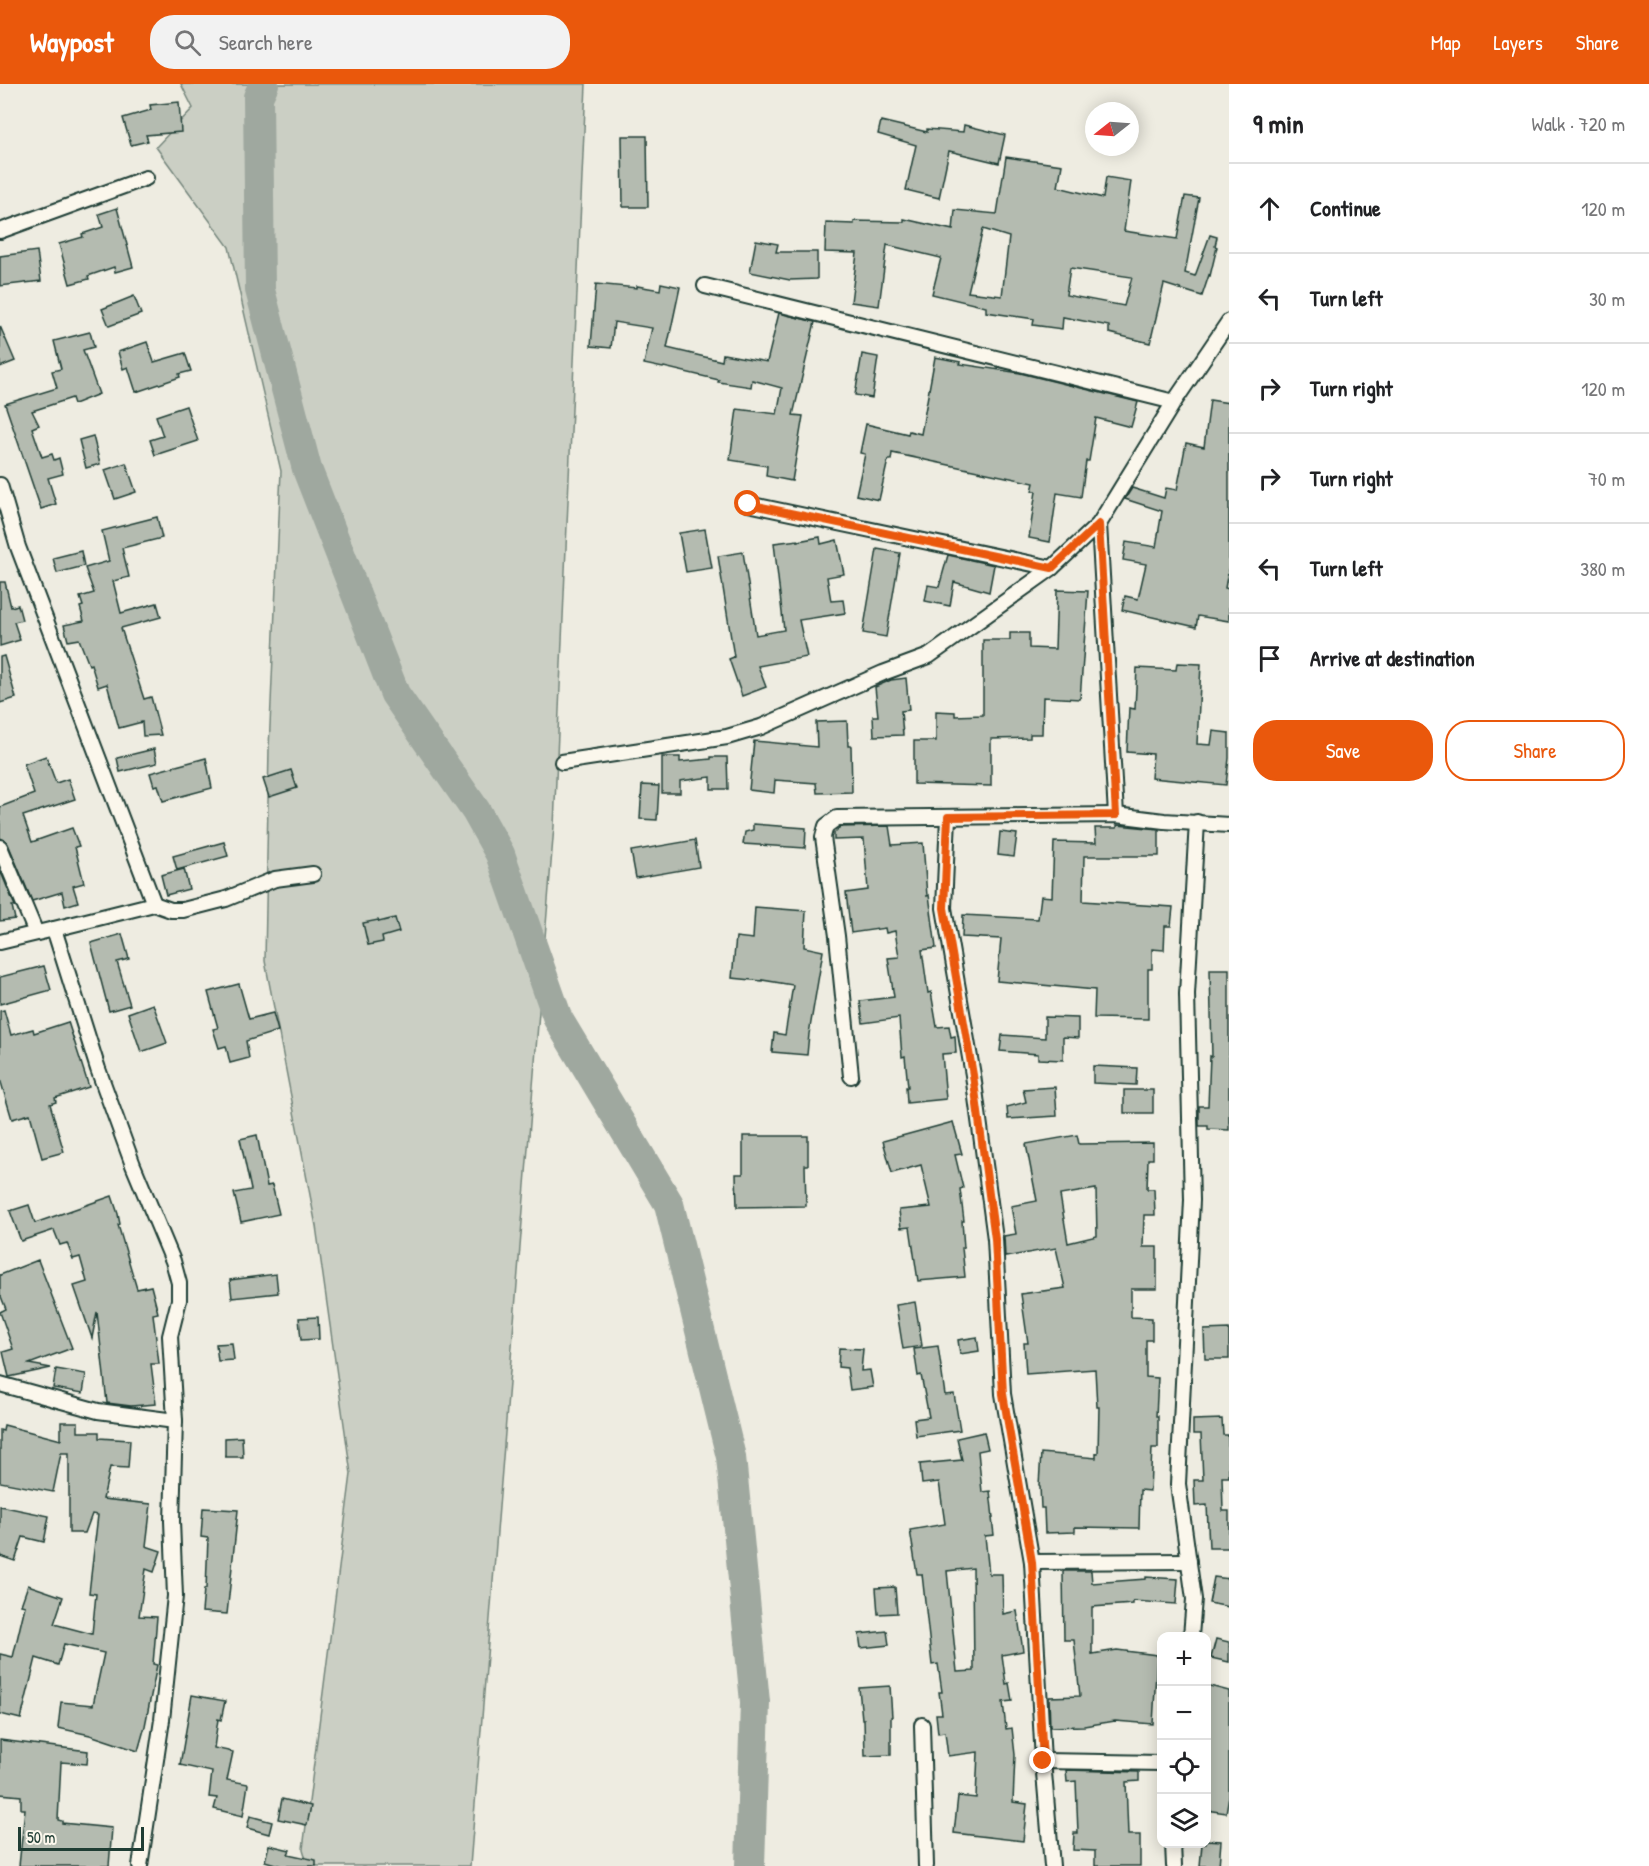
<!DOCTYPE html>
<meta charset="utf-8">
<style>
:root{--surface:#fff;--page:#f2f2f2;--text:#202124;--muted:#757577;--line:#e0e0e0;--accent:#ea580c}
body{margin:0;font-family:"Patrick Hand",sans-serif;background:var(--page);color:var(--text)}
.controls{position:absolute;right:18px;bottom:18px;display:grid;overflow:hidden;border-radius:12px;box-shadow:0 3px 15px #0003}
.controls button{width:54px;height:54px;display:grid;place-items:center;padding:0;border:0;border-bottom:2px solid var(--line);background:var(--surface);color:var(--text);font:30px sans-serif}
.compass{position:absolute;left:1085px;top:18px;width:54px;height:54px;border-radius:50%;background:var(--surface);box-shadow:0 3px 15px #0003;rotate:253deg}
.scale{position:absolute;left:18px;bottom:15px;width:126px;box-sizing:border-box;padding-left:6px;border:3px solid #1f3d34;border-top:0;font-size:16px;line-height:21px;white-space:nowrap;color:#1f3d34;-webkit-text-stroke:4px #fbf7ec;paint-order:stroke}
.stop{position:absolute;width:18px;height:18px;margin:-14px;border:4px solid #ea580c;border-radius:50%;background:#fff}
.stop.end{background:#ea580c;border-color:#fff;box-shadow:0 2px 6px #0008}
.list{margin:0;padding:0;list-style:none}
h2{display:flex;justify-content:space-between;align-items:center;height:78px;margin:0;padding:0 24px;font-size:26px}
h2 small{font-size:20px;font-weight:400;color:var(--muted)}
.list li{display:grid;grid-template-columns:39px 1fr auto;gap:18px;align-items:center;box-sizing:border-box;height:90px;padding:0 24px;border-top:2px solid var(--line)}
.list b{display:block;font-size:22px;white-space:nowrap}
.list em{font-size:20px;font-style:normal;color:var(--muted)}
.actions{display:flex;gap:12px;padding:18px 24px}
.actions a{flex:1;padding:14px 0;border:2px solid var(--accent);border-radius:24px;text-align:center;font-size:21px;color:var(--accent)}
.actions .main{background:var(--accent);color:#fff}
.icon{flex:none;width:33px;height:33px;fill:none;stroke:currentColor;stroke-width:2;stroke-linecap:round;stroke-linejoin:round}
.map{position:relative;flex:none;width:1229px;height:1782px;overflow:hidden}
header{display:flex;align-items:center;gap:36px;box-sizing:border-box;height:84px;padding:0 30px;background:var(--accent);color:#fff}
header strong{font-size:28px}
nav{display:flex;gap:33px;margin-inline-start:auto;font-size:21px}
.search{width:420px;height:54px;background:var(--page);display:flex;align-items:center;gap:15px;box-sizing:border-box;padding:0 21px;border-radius:24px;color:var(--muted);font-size:22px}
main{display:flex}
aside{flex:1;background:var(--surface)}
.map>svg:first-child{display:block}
.green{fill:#cbcfc4;stroke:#75867c;stroke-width:1.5}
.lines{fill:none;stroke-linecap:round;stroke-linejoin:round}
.river{stroke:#9fa89f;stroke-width:30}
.building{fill:#b4bbb0;stroke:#1f3d34;stroke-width:1.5;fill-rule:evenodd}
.minor-casing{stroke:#1f3d34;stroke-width:18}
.minor{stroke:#fbf7ec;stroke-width:14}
.route{stroke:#ea580c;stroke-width:8}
</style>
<header>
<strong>Waypost</strong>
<div class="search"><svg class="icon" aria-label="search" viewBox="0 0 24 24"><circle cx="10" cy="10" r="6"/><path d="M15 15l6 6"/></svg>Search here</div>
<nav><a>Map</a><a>Layers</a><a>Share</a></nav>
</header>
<main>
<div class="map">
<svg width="1229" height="1782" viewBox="0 0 1229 1782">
<rect width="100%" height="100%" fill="#eeece1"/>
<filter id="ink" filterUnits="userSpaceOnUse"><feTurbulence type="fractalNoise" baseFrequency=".0167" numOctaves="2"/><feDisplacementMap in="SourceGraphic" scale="12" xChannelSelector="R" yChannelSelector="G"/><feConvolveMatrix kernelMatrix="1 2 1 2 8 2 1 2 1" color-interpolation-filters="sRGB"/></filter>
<g filter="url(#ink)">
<polygon class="green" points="181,0 586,0 554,742 470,1782 308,1782 303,1765 351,1390 316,1142 265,877 269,665 281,387 229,163 156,63 193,24"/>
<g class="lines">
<polyline class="river" points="264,0 258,13 260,206 307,385 395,610 476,727 500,770 558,935 669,1120 731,1373 755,1618 750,1782"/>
</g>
<g class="building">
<polygon points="179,18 181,48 146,51 148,57 131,61 123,34 151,26 150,21"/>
<polygon points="881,37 927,48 927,45 963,48 964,41 1005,51 999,79 949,67 939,114 906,106 916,61 878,50"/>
<polygon points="622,52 647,52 648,123 623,123"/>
<path d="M1006,73L1062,81L1058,103L1103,114L1106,93L1131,97L1124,147L1177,155L1185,112L1199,114L1185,189L1195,192L1210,151L1217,153L1215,162L1217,163L1210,192L1209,191L1202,212L1164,200L1150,259L1109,249V242L1063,233L1062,245L1033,241L1034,235L986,228V223L932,210L941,174L887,161L879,222L851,218L857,169L825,168L826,139L854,140V137L904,138V135L953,146L955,126L997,130ZM983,145L1009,153L1002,212L968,208ZM1070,184L1132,193L1124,222L1066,211Z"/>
<polygon points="117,124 133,183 115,188 114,183 88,192 89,195 70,200 59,160 83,153 82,150 103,143 99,130"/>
<polygon points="756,156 778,160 776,168 817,168 817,195 790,196 750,188"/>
<polygon points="37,167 41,197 0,202 0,172"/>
<polygon points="661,199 680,203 667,264 722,277 723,270 767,278 779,229 815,238 793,331 803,332 792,397 766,392 767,382 730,376 737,325 777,330 782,304 752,296 751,303 718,298 719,296 664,283 663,284 644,280 652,244 614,238 611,264 591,262 596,200 637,204 637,202 660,206"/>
<polygon points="134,212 141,230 109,242 102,225"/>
<polygon points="0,242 15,277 0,283"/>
<polygon points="90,248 94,263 83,266 99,310 74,320 72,314 32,327 39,341 32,344 42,373 52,370 54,376 59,374 63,390 48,394 56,420 41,425 5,320 57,304 52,287 61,285 54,257"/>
<polygon points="147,258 154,278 185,269 191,287 179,290 180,293 136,308 128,283 123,285 118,268"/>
<polygon points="862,270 878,273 872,314 855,311"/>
<polygon points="935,273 961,278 960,280 1020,289 1138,318 1131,343 1096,334 1089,377 1086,377 1081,413 1057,409 1050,458 1029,454 1036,407 1032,407 1034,399 892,369 891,376 888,376 879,416 856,411 865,370 860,369 866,340 908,350 909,347 921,350"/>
<polygon points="1210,316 1229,319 1229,482 1225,504 1229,505 1229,537 1198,532 1196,543 1122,526 1125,512 1138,515 1146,480 1123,476 1126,458 1156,463 1162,427 1125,415 1132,404 1164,414 1166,404 1177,406 1186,359 1204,363"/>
<polygon points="186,322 198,357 155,371 150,356 163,352 156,332"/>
<polygon points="93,352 100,380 86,384 79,356"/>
<polygon points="126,379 136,408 115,415 105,386"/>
<polygon points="157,433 162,454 122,464 129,493 113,497 121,529 157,519 161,533 121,544 144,615 151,613 161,651 143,652 142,638 119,644 107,600 98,603 91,580 89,581 79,555 68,557 64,541 84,537 80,523 83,522 80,513 94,509 85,484 109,477 102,447"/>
<polygon points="705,445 712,484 686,488 679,449"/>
<polygon points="820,453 821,460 837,456 844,490 827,493 831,517 843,516 845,529 799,536 807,573 758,582 766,603 742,612 729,575 734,573 718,472 743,468 756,551 784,546 774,459 798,456 798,457"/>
<polygon points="877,465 900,469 886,553 863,549"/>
<polygon points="81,467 84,482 57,489 53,474"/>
<polygon points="948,471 994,481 989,508 954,498 950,522 925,517 928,501 939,503"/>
<polygon points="0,498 5,498 11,523 18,521 22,536 14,538 20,556 0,562"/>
<polygon points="1057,506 1088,507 1080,615 1043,613 1042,650 1030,650 1030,654 991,655 991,702 914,700 914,657 936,657 936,627 955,628 955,632 983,631 983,556 1010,556 1010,549 1029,549 1029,564 1055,565"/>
<polygon points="4,572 16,614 0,619 0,573"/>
<polygon points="1177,579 1201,580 1197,660 1211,661 1213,647 1229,649 1229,674 1226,701 1151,694 1153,670 1127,668 1129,624 1135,625 1137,584 1176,586"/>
<polygon points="906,594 909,626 901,627 903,651 874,652 873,632 878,632 875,603 891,596"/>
<polygon points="847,637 848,662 851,662 852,708 817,709 816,699 775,696 774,709 749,706 754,657 817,663 816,638"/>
<polygon points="154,665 157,679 120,688 117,674"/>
<polygon points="46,672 56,699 68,695 75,715 23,732 32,758 72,744 79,762 75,763 84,799 73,802 78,818 65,822 62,808 32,817 8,760 5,756 0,754 0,723 34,710 24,680"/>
<polygon points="662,673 680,673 680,678 711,675 711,673 727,673 728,705 711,705 711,693 680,697 680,709 662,709"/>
<polygon points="206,674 212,704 163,717 158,701 154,702 150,689"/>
<polygon points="291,686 297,704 269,713 263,695"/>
<polygon points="642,701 659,702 657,736 640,735"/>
<polygon points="753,740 806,744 805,764 743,760 745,748 753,746"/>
<polygon points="1117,741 1159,745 1159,772 1084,772 1083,817 1173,823 1171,842 1165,842 1164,866 1152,865 1152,885 1148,885 1148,935 1094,934 1095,906 997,897 1001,855 962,853 963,831 1038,835 1041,812 1052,813 1054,758 1096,759 1095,744 1117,744"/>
<polygon points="889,742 892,761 923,759 927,812 929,811 936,864 922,866 928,909 931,908 937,943 949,942 951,953 955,952 956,969 942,970 946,1015 907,1019 906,1003 908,1003 905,972 902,973 899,934 863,939 860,917 894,913 888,874 899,873 895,847 886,849 885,844 851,849 846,809 868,806 864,755 834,756 834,749 840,743"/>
<polygon points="1000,748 1017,750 1014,773 998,771"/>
<polygon points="695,756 699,783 636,794 631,767"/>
<polygon points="224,758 228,772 177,786 173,772"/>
<polygon points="184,785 189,805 166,811 161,791"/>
<polygon points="0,786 15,822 12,822 15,835 0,837"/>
<polygon points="755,823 806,827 804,863 823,867 809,950 807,971 772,968 774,949 785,951 793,901 762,896 762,897 732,894 736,853 753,855"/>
<polygon points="395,834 399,848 382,853 383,858 368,861 363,839 378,836 379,838"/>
<polygon points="122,850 129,875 117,878 130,921 109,927 91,859"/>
<polygon points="44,882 51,906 0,920 0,893"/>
<polygon points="1210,885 1229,885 1229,1046 1208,1045 1208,1042 1199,1042 1199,1022 1208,1022 1210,972 1212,973"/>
<polygon points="239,900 249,935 273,929 278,947 246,957 249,974 230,979 226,962 219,964 213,945 218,944 208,908"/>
<polygon points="153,920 167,959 141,968 128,929"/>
<polygon points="4,926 11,951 33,945 34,949 68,938 89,1003 55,1014 56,1018 50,1020 64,1068 42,1074 30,1030 12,1035 0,995 0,927"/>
<polygon points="1045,933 1078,934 1078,954 1063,953 1063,976 1038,975 1038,970 1000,967 1002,951 1045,954"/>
<polygon points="1093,982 1137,984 1136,1001 1093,999"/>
<polygon points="1055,1003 1057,1032 1008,1035 1007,1023 1026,1018 1023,1005"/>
<rect x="1124" y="1006" width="29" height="23"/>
<polygon points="953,1038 962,1070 955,1071 963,1104 960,1105 964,1137 962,1137 964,1164 962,1164 965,1193 918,1197 910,1143 901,1144 899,1126 931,1123 921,1081 892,1089 883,1057"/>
<polygon points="257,1051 267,1102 272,1101 279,1130 241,1138 234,1109 251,1106 240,1055"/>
<path d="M1077,1051L1079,1060L1153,1059V1075H1148L1147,1105H1154L1155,1131H1144L1143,1163H1157V1205H1131V1233L1152,1234V1256H1146V1293L1158,1294L1156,1332H1158V1364H1152L1150,1407L1140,1406L1139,1444L1075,1443V1448L1045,1449L1044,1424H1041L1040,1402L1039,1401L1041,1369L1096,1374V1369H1098L1099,1323H1097L1095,1285L1026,1290L1024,1259H1028L1021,1210L1065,1204L1056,1164L1005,1173L1004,1152L1016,1150L1011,1122L1037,1117L1026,1060ZM1096,1105L1097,1152L1068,1159L1060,1111Z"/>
<polygon points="743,1052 808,1052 808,1081 805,1081 806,1122 737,1123 736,1090 743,1090"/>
<polygon points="112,1112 118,1130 120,1140 118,1141 137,1205 151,1202 158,1229 153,1230 159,1280 151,1280 156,1320 131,1322 107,1319 97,1228 92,1254 74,1202 87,1198 80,1173 73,1175 67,1159 60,1161 54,1146 21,1157 10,1127 29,1121 35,1139"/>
<polygon points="38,1176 72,1264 29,1280 51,1284 9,1293 3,1268 13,1265 0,1228 6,1225 0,1210 0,1191"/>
<polygon points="276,1190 278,1209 232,1214 230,1196"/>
<polygon points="915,1218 922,1262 903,1265 896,1221"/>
<polygon points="318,1233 319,1255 301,1256 299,1234"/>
<polygon points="1229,1245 1229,1275 1205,1275 1204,1246"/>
<polygon points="977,1253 979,1267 960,1270 958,1256"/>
<polygon points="232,1259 234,1276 218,1277 216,1260"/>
<polygon points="938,1262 945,1311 954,1310 960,1346 916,1352 914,1335 929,1333 921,1291 918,1292 914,1265"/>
<polygon points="839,1264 863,1265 861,1287 870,1286 873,1303 850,1306 847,1284 838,1283"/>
<polygon points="56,1285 86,1290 83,1309 53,1304"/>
<polygon points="1222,1335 1223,1351 1228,1351 1229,1393 1222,1393 1223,1427 1229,1427 1229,1464 1209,1464 1207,1421 1195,1422 1194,1396 1203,1396 1201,1350 1193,1350 1193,1336"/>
<polygon points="61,1338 78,1338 78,1348 99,1348 99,1354 130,1356 128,1384 110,1383 103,1415 151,1420 146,1462 161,1467 154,1488 146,1485 139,1532 157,1533 153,1580 157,1581 145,1642 138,1667 90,1651 58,1644 61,1618 93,1621 104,1569 64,1560 58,1581 36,1574 21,1635 0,1630 0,1570 13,1573 25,1522 21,1521 28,1501 63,1513 54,1540 92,1550 96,1510 89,1509 98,1431 92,1430 85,1449 69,1449 69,1369 61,1369 53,1408 0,1398 0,1346 3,1347 4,1341 61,1356"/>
<path d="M984,1348L988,1365L978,1367L982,1408L990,1407L993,1434H992L994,1451L985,1452L989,1490H1002L1003,1530L1017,1527L1023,1567L1002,1571L1006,1600L1009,1599L1012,1617L1003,1618L1006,1645L1012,1644L1015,1671L1013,1718L1027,1720L1023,1757L954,1749L958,1712L976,1714L978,1668L948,1672L945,1648L938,1649L936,1630H942L939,1608H942L938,1580L932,1581L922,1490H917L910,1446L945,1440L939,1398L922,1400L920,1380L962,1376L957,1354ZM973,1484L974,1587L957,1588L947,1487Z"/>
<polygon points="242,1353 243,1373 225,1373 225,1354"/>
<polygon points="0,1422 49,1432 44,1458 23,1453 15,1477 0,1472"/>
<polygon points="203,1424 238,1426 227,1530 202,1528 204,1505 206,1505 208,1454 201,1453"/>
<polygon points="1063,1487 1091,1487 1092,1499 1146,1495 1146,1493 1178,1495 1176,1520 1133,1517 1133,1520 1092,1523 1092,1570 1117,1566 1157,1571 1153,1640 1115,1637 1084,1642 1050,1643 1049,1613 1080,1612 1074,1556 1064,1556"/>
<polygon points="1214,1493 1229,1495 1229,1523 1209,1519"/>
<polygon points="895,1503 897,1529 878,1530 876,1504"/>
<polygon points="887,1547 889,1561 861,1564 859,1550"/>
<polygon points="1216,1555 1229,1558 1229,1578 1211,1574"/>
<polygon points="1206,1601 1229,1607 1229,1712 1226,1729 1206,1726"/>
<polygon points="890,1602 892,1633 891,1633 891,1671 865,1672 864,1635 862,1635 859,1604"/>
<polygon points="192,1611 225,1617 221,1636 218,1635 214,1664 233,1668 227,1696 248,1700 243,1732 214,1725 217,1714 209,1713 212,1688 180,1681"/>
<polygon points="0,1656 88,1667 87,1680 61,1678 58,1736 62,1737 62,1739 112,1744 109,1782 19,1782 25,1725 21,1725 21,1712 0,1710"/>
<polygon points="1066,1686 1139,1688 1139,1697 1126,1698 1128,1751 1140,1751 1140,1782 1095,1782 1095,1767 1073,1766 1074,1749 1078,1749 1076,1697 1067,1698"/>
<polygon points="282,1715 311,1722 307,1741 278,1735"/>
<polygon points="250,1732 272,1738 269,1750 247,1744"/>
<polygon points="1206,1756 1221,1757 1219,1782 1200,1782 1202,1760 1206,1760"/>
<polygon points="269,1761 290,1766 288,1770 316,1776 316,1782 282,1782 265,1777"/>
</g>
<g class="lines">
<g class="minor-casing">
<g id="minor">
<polyline points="0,147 146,94"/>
<polyline points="705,202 1174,318"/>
<polyline points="0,401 18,463 154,820"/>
<polyline points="748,420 1052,484"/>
<polyline points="1099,440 1116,731"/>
<polyline points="562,678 727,653 761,643 883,589 929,572 1052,484 1099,440 1174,318 1229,237"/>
<polyline points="948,733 944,824 973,991 995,1155 1003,1310 1032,1478 1043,1677 1052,1782"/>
<polyline points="0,763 36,849"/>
<polyline points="54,845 154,820 171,826 183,826 226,815 275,795 313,790"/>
<polyline points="0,858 54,845 98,985 133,1081 173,1177 179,1199 179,1216 170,1252 175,1337 172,1437 175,1512 162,1636 140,1782"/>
<polyline points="851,992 837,852 823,753 826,742 837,734 1116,731 1164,737 1229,741"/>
<polyline points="0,1300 98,1327 175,1337"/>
<polyline points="1032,1478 1189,1477"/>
<polyline points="1191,1552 1194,1515 1178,1400 1192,1116 1187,910 1197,738"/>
<polyline points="922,1641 926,1782"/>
<polyline points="1043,1677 1162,1679"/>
<polyline points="1173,1760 1174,1782"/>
</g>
</g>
<use href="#minor" class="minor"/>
</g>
</g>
<g class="lines" filter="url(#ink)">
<polyline class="route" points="748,420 1052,484 1099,440 1116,731 948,733 944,824 973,991 995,1155 1003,1310 1032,1478 1043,1677"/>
</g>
</svg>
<div class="controls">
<button>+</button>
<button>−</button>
<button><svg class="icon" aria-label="locate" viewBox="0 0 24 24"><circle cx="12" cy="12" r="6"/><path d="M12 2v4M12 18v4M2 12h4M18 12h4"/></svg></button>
<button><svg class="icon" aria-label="layers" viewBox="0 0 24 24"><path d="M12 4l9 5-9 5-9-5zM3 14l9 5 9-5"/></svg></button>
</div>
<svg class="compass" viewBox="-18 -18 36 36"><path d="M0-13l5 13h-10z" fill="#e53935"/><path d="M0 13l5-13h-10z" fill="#757577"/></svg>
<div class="scale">50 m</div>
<div class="stop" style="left:748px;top:420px"></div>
<div class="stop end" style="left:1043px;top:1677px"></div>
</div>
<aside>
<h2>9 min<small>Walk · 720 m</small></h2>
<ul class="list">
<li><svg class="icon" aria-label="ahead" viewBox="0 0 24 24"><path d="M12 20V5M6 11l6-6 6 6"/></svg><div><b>Continue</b></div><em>120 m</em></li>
<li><svg class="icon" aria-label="left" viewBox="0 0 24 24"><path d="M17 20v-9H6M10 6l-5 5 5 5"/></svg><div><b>Turn left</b></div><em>30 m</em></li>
<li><svg class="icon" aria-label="right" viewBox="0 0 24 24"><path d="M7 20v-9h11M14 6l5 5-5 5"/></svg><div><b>Turn right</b></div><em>120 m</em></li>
<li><svg class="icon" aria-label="right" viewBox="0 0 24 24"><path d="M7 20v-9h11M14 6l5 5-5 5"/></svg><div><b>Turn right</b></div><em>70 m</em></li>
<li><svg class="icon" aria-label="left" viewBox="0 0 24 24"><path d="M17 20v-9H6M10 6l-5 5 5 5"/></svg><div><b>Turn left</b></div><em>380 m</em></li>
<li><svg class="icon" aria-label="arrive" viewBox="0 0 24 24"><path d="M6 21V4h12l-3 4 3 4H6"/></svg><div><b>Arrive at destination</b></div></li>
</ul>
<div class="actions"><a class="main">Save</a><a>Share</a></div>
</aside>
</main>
